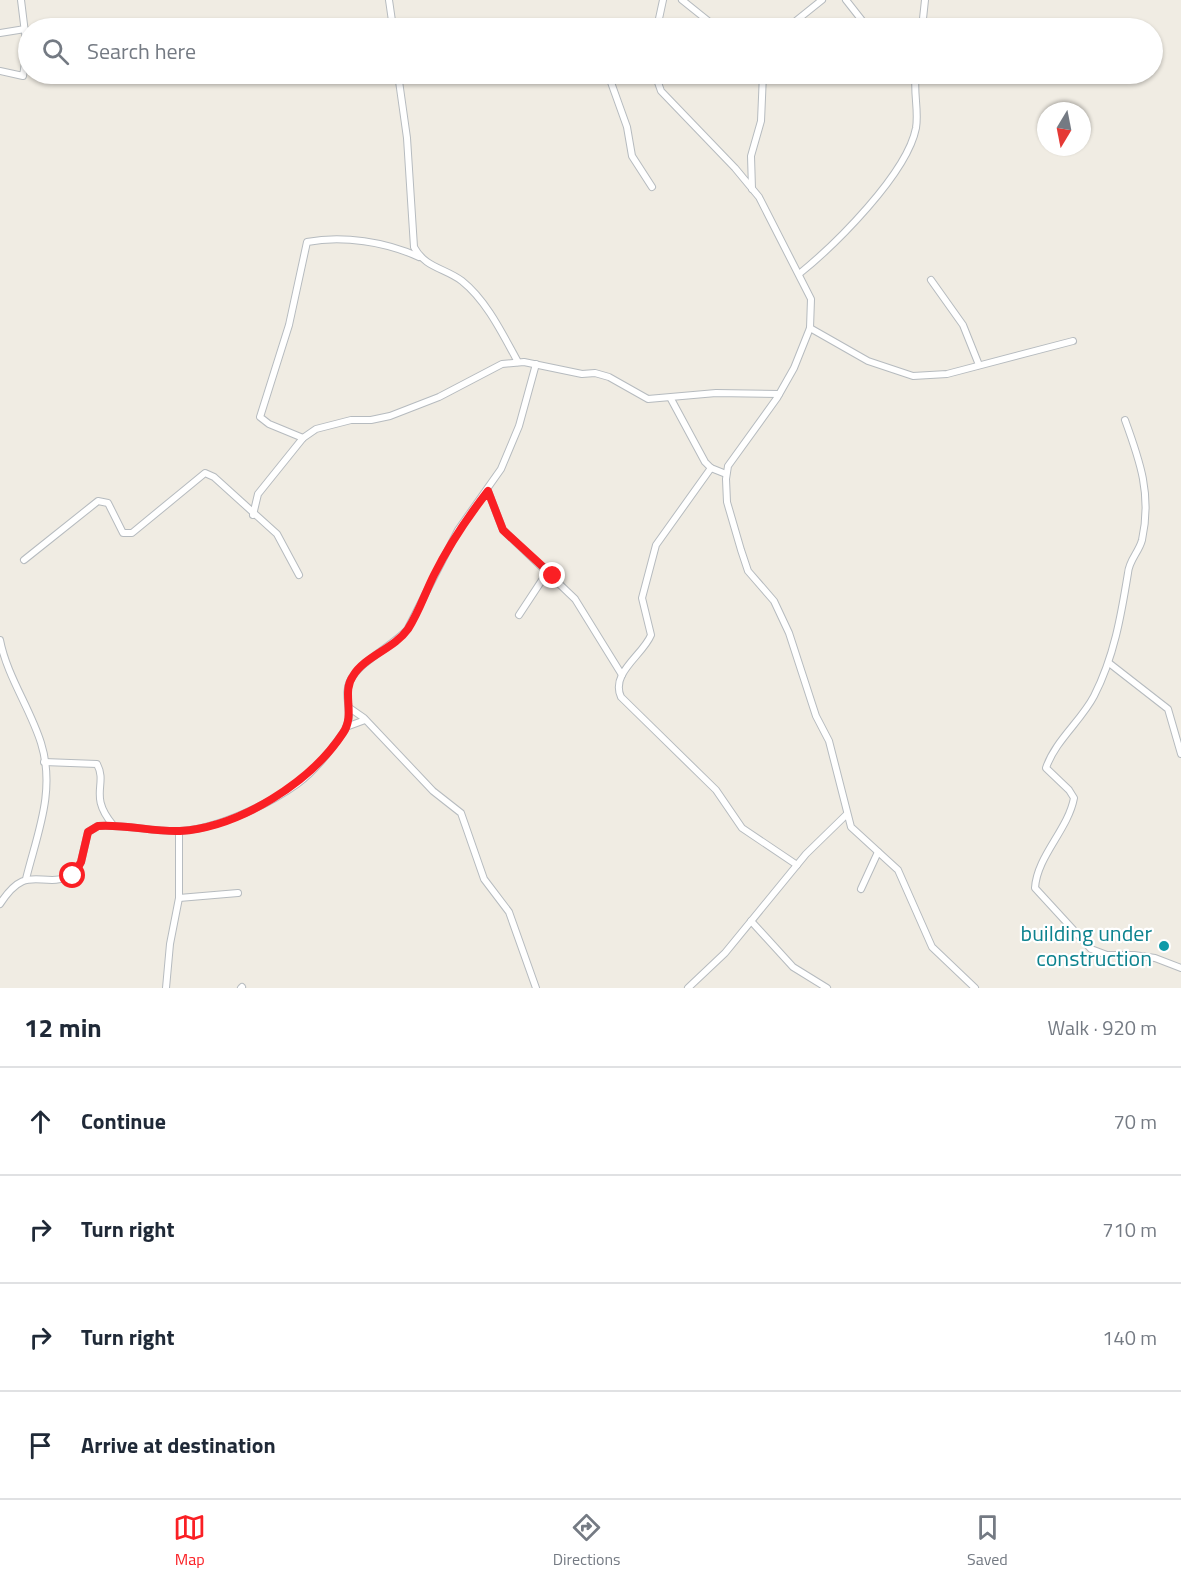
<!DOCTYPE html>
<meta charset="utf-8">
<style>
:root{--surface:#fff;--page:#f6f6f7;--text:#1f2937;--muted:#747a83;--line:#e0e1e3;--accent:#fa1f24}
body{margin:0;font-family:"Titillium Web",sans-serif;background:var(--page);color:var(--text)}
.compass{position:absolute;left:1037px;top:102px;width:54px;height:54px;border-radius:50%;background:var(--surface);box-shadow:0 2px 4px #0004;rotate:190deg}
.stop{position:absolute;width:18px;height:18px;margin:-14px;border:4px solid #fa1f24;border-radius:50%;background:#fff}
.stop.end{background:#fa1f24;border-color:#fff;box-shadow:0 2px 6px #0008}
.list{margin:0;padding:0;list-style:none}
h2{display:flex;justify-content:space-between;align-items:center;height:78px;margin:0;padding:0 24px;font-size:26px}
h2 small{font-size:20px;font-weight:400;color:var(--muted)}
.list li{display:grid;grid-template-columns:39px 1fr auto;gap:18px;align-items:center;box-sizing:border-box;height:108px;padding:0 24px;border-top:2px solid var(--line)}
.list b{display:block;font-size:22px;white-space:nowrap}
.list em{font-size:20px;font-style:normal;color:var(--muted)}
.icon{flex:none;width:33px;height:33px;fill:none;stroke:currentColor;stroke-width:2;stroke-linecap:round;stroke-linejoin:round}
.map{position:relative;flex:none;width:1181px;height:988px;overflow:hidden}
.search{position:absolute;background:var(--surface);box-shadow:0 2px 4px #0004;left:18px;right:18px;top:18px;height:66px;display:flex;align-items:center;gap:15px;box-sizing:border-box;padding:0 21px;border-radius:33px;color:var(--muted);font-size:22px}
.sheet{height:510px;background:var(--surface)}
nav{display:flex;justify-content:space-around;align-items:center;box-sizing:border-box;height:84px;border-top:2px solid var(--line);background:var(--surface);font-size:16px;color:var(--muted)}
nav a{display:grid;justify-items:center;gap:3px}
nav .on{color:var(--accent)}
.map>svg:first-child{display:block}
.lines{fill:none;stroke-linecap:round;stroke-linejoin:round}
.minor-casing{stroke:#b6bbbf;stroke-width:8}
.minor{stroke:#fff;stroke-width:6}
.route{stroke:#fa1f24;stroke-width:8}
.culture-dot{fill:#0f9aa8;stroke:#fff;stroke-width:2}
.labels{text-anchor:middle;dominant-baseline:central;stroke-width:4.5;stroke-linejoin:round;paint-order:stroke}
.culture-label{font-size:22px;fill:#0d838f;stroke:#fff;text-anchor:end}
</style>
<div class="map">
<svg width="1181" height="988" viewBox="0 0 1181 988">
<rect width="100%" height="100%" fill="#f0ece3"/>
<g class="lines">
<g class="minor-casing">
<g id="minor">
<polyline points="389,0 393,28"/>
<polyline points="682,0 717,28"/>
<polyline points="846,0 868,28"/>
<polyline points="657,28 663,0"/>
<polyline points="787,28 822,0"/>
<polyline points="922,28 925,0"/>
<polyline points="0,33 25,29"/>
<polyline points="0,71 23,76 27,49 21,0"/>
<path d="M398,74L407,138L414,247C425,268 445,268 462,281C487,301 503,335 518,362"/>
<polyline points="608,74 627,127 632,156 652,187"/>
<polyline points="655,74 661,91 735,168 759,197 811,299 810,328 794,368 777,398 728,466 726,479 727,502 741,550 748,571 774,601 789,633 816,716 829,741 851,827 898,870 932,947 975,988"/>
<polyline points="752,189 751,156 761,121 763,74"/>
<path d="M799,274C835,245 907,174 916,128C919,110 913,92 916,74"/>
<polyline points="931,280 963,325 979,365"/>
<polyline points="810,328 868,361 913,376 947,374 1073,341"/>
<polyline points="671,399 705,462 711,468 726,474"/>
<path d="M1125,420C1140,461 1152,495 1142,540C1139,552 1129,560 1128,573C1121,616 1114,657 1094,696C1081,721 1055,741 1046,768L1069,790L1074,798C1068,830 1037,856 1035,888L1091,949L1107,955H1134L1155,958L1181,968"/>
<path d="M303,438L269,424L260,417L289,325L307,242C343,235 386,242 419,257"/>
<path d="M711,468L656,545L642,598L651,635C643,655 610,673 621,697L716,790L742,828L797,865"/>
<polyline points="488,491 503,530 575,599 622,675"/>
<polyline points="253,515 258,494 303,438 316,429 351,420 371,420 390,416 439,397 502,364 524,362 582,374 595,373 609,377 648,399 716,393 779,394"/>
<polyline points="24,560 98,501 108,503 123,533 132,533 205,473 214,477 277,534 299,575"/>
<polyline points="519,615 548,571"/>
<path d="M0,640C7,676 30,708 41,743C56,791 37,834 26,879"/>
<polyline points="1109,663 1168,709 1181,754"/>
<polyline points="351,709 364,718 433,791 461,813 484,879 509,912 536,988"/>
<polyline points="346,727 365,720"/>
<path d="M44,762L97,764C108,785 88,795 113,825"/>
<polyline points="861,889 878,852"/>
<polyline points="179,898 238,893"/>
<path d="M0,904C27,862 39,889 73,876L81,862L88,832L98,826C125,824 153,832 180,831C216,829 268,805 297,784C315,771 330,751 343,733C356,715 342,697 350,681C359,662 392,646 407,630L458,530L501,469L519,426L536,364"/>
<polyline points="751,921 793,967 827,988"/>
<polyline points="166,988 170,944 179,898 179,831"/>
<polyline points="241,988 242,987"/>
<polyline points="688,988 725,953 806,854 846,815"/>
</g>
</g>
<use href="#minor" class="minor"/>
</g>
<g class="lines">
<path class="route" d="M73,876L81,862L88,832L98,826C125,824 153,832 180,831C240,827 311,782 343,733C356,714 341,693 353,676C365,656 394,649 408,629C419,612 425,593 434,575C449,545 467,518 488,491L503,530L553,576"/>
</g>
<circle class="culture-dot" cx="1164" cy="946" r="6"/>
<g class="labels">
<g class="culture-label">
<text x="1152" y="933">building under<tspan x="1152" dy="25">construction</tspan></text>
</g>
</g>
</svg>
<svg class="compass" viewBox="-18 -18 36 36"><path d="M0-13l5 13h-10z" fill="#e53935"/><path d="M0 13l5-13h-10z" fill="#747a83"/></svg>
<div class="stop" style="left:73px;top:876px"></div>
<div class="stop end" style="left:553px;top:576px"></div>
<div class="search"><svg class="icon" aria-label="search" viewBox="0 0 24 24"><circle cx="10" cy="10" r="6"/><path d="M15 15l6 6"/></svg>Search here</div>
</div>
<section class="sheet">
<h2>12 min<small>Walk · 920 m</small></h2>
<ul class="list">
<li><svg class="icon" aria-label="ahead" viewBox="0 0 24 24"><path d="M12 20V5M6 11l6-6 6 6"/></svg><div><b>Continue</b></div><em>70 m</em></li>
<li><svg class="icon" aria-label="right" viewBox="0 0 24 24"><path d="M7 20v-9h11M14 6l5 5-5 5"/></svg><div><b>Turn right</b></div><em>710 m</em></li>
<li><svg class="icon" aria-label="right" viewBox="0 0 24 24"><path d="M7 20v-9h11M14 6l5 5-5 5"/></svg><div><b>Turn right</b></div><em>140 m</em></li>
<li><svg class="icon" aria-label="arrive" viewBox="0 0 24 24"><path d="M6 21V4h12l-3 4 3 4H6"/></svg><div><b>Arrive at destination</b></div></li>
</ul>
</section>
<nav>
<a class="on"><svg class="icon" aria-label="map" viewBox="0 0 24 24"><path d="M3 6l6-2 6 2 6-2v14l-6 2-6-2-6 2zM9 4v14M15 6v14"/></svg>Map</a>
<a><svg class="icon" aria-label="directions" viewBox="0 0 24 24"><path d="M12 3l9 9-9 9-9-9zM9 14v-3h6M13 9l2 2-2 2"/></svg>Directions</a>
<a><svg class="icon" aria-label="saved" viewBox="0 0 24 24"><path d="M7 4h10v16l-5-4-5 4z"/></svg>Saved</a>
</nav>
